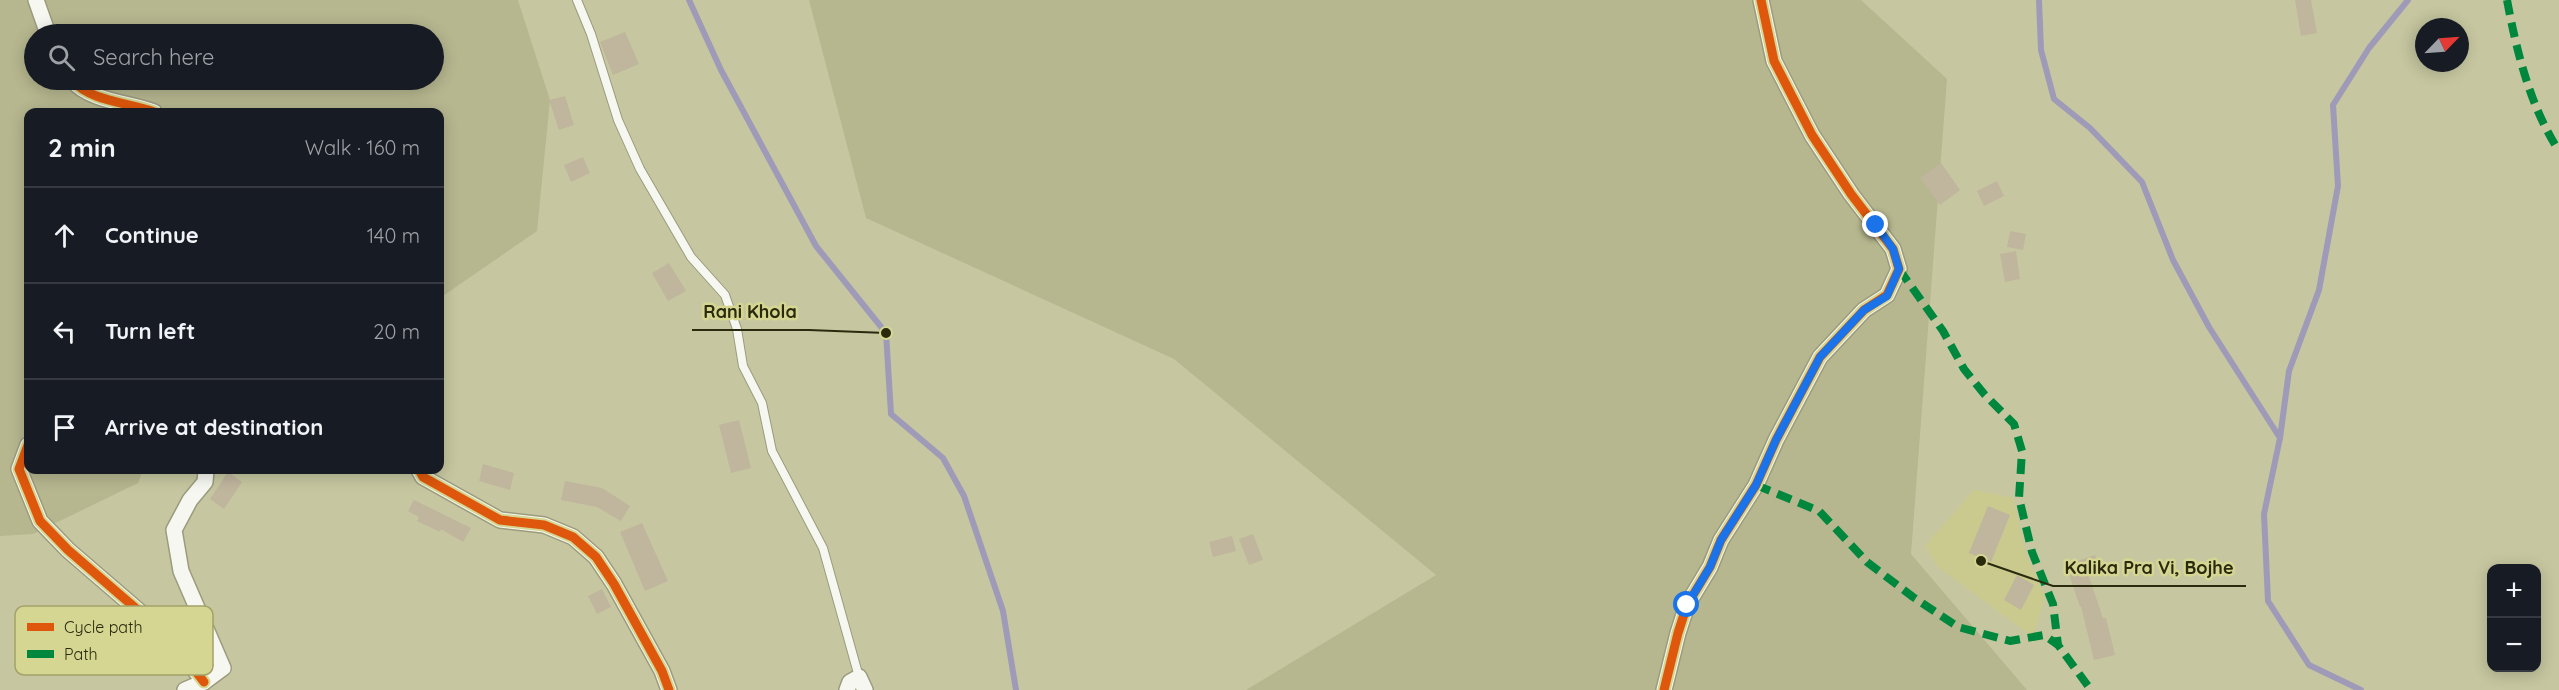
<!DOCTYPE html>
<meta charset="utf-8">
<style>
:root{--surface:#171b24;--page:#20242c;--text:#f1f3f6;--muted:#9ea1a6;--line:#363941}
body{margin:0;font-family:Quicksand,sans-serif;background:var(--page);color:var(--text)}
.controls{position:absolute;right:18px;bottom:18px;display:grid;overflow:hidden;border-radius:12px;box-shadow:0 3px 15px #0003}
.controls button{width:54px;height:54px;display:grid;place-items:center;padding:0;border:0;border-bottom:2px solid var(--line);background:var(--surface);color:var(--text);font:30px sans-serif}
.compass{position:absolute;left:2415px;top:18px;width:54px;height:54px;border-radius:50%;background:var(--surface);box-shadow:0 3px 15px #0003;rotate:65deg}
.stop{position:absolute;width:18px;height:18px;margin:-14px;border:4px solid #1a73e8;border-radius:50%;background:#fff}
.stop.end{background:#1a73e8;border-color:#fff;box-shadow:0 2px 6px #0008}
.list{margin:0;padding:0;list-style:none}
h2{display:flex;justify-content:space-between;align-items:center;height:78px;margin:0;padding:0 24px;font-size:26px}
h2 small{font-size:20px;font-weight:400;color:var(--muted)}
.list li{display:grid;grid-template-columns:39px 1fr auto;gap:18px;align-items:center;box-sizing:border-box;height:96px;padding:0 24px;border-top:2px solid var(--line)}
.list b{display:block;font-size:22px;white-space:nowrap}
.list em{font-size:20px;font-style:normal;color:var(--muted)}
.icon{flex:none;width:33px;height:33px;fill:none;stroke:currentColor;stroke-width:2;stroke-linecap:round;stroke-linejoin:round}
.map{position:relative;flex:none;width:2559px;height:690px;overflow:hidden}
.search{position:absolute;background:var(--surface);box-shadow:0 3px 15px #0003;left:24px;top:24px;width:420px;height:66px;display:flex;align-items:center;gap:15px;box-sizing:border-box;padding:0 21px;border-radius:33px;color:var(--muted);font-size:22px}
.panel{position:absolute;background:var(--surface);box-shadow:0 3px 15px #0003;left:24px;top:108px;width:420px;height:366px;border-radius:12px}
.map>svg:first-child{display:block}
.built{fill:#caca8e}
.green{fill:#b6b78f;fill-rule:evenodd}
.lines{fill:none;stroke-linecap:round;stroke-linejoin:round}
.stream{stroke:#9e9ab8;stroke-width:6}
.building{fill:#c0b59d}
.lane-casing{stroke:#9b9b7d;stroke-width:10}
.street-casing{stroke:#9b9b7d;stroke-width:18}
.lane{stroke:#f6f7f1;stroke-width:8}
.street{stroke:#f6f7f1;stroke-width:15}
.quiet{stroke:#00873e;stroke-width:8;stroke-dasharray:15 8;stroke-linecap:butt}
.cycleway-casing{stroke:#d5d691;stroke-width:13}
.cycleway{stroke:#de570c;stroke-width:9}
.route{stroke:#1a73e8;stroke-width:8}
.key{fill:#d5d691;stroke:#a2a26a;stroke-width:1.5}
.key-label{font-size:16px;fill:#2a2a0e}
.leader{fill:none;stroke:#2a2a0e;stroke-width:2}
.callout-dot{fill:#2a2a0e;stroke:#d5d691;stroke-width:2}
.callout-label{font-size:18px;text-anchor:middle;font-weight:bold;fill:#2a2a0e;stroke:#d5d691;stroke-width:5;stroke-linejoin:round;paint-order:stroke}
</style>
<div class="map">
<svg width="2559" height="690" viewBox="0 0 2559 690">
<rect width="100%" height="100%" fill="#c6c7a0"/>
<polygon class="built" points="1974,490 2013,498 2026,555 2045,596 2033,637 1938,567 1925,546"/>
<g class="green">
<path d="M0,0H518L550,100L537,231L440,298V112H28V470H143L138,483L33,534L0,536ZM34,34H434V80H34Z"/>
<polygon points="809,0 1861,0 1947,79 1911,554 2027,690 1246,690 1436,575 1174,359 866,218"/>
</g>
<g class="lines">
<g class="stream">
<polyline points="689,0 721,70 816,246 886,333 891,414 943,458 964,496 1003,611 1016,690"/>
<polyline points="2039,0 2041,50 2054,99 2090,128 2142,182 2173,260 2209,327 2280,438 2264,514 2268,601 2309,665 2361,690"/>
<polyline points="2280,438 2289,371 2319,290 2338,186 2333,105 2369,48 2408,0"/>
</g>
</g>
<g class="building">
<polygon points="2295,0 2311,0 2317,33 2301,36"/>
<polygon points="625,32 639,64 613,75 600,42"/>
<polygon points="565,96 574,125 559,130 549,100"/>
<polygon points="583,157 590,173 571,182 564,165"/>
<polygon points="1941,163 1960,190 1940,205 1920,178"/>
<polygon points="1997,181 2004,196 1984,206 1977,191"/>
<polygon points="2010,231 2026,234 2023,250 2007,247"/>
<polygon points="2016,251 2020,279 2005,282 2000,254"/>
<polygon points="669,263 686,291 668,301 652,273"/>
<polygon points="739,420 751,468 731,473 719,425"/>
<polygon points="483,464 514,473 510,490 479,481"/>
<polygon points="228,472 242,482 224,509 210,499"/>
<polygon points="565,481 602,488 630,506 621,521 597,507 561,500"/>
<polygon points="414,500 471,528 463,542 441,529 440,532 417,521 419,517 408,511"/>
<polygon points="1988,506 2010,515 1991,562 1969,553"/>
<polygon points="642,523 668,581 645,591 620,532"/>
<polygon points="1253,534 1263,560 1249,565 1239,539"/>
<polygon points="1232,536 1236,551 1213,557 1209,542"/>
<polygon points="2095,555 2100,570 2088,574 2103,618 2106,618 2115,655 2094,660 2081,606 2080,607 2066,565"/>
<polygon points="2017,575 2034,585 2021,610 2004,600"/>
<polygon points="602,589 611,607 597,614 588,596"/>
</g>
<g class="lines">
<g class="lane-casing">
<polyline id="lane" points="577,0 591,34 618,120 640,169 691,257 725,295 737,329 743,366 762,403 772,451 823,548 859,677"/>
</g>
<g class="street-casing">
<g id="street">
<polyline points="36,0 48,34"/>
<path d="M72,80C91,102 128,102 154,112"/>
<polyline points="28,445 19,469 40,521 68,550 169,637 204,682"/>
<polyline points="419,470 423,477 500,520 544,525 573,537 596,557 614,584 662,671 669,690"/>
<polyline points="185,690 204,682 223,668 181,571 174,530 190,500 205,482 206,470"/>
<polyline points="847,690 850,682 859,677 865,690"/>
<polyline points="1664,690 1678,633 1687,605 1710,567 1721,540 1756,485 1776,440 1820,357 1864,310 1887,295 1899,269 1893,249 1851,194 1812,135 1774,61 1761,0"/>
</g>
</g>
<use href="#lane" class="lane"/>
<use href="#street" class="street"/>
<g class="quiet">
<path d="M2507,0C2517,53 2530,106 2559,151"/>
<polyline points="1899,269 1943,331 1964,369 1985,395 2014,424 2022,451 2019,498 2032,552 2053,604 2058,645"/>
<polyline points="1756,485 1819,511 1867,562 1913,597 1958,627 2010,641 2044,635 2058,645 2091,690"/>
</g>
<g class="cycleway-casing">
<g id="cycleway">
<path d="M72,80C91,102 128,102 154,112"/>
<polyline points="28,445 19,469 40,521 68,550 169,637 204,682"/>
<polyline points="419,470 423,477 500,520 544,525 573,537 596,557 614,584 662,671 669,690"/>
<polyline points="1664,690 1678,633 1687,605 1710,567 1721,540 1756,485 1776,440 1820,357 1864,310 1887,295 1899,269 1893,249 1851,194 1812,135 1774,61 1761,0"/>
</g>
</g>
<use href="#cycleway" class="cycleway"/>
</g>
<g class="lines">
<polyline class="route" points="1687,605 1710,567 1721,540 1756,485 1776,440 1820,357 1864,310 1887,296 1899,269 1893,249 1876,225"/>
</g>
<rect x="15" y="606" width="198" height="69" rx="9" class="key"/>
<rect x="27" y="623" width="27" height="8" fill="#de570c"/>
<rect x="27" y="650" width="27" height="8" fill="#00873e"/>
<g class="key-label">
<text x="64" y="633">Cycle path</text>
<text x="64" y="660">Path</text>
</g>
<path class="leader" d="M886 333L809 330H692M1981 561L2053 586H2246"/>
<g class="callout-dot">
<circle cx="886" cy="333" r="6"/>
<circle cx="1981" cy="561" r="6"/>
</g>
<g class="callout-label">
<text x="750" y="318">Rani Khola</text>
<text x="2149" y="574">Kalika Pra Vi, Bojhe</text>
</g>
</svg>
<div class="controls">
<button>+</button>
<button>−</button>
</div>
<svg class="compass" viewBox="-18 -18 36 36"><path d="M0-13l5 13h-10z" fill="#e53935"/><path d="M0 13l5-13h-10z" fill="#9ea1a6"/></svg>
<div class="stop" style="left:1687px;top:605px"></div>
<div class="stop end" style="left:1876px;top:225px"></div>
<div class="search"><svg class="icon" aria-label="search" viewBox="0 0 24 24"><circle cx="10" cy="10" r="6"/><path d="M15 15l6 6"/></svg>Search here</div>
<section class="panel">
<h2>2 min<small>Walk · 160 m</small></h2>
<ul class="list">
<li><svg class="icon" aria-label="ahead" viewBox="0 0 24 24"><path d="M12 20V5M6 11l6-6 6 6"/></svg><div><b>Continue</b></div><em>140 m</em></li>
<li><svg class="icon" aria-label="left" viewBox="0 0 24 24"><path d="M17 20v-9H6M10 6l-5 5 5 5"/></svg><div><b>Turn left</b></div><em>20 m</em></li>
<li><svg class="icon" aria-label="arrive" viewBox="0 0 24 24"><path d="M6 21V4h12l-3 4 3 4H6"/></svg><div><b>Arrive at destination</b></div></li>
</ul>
</section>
</div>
